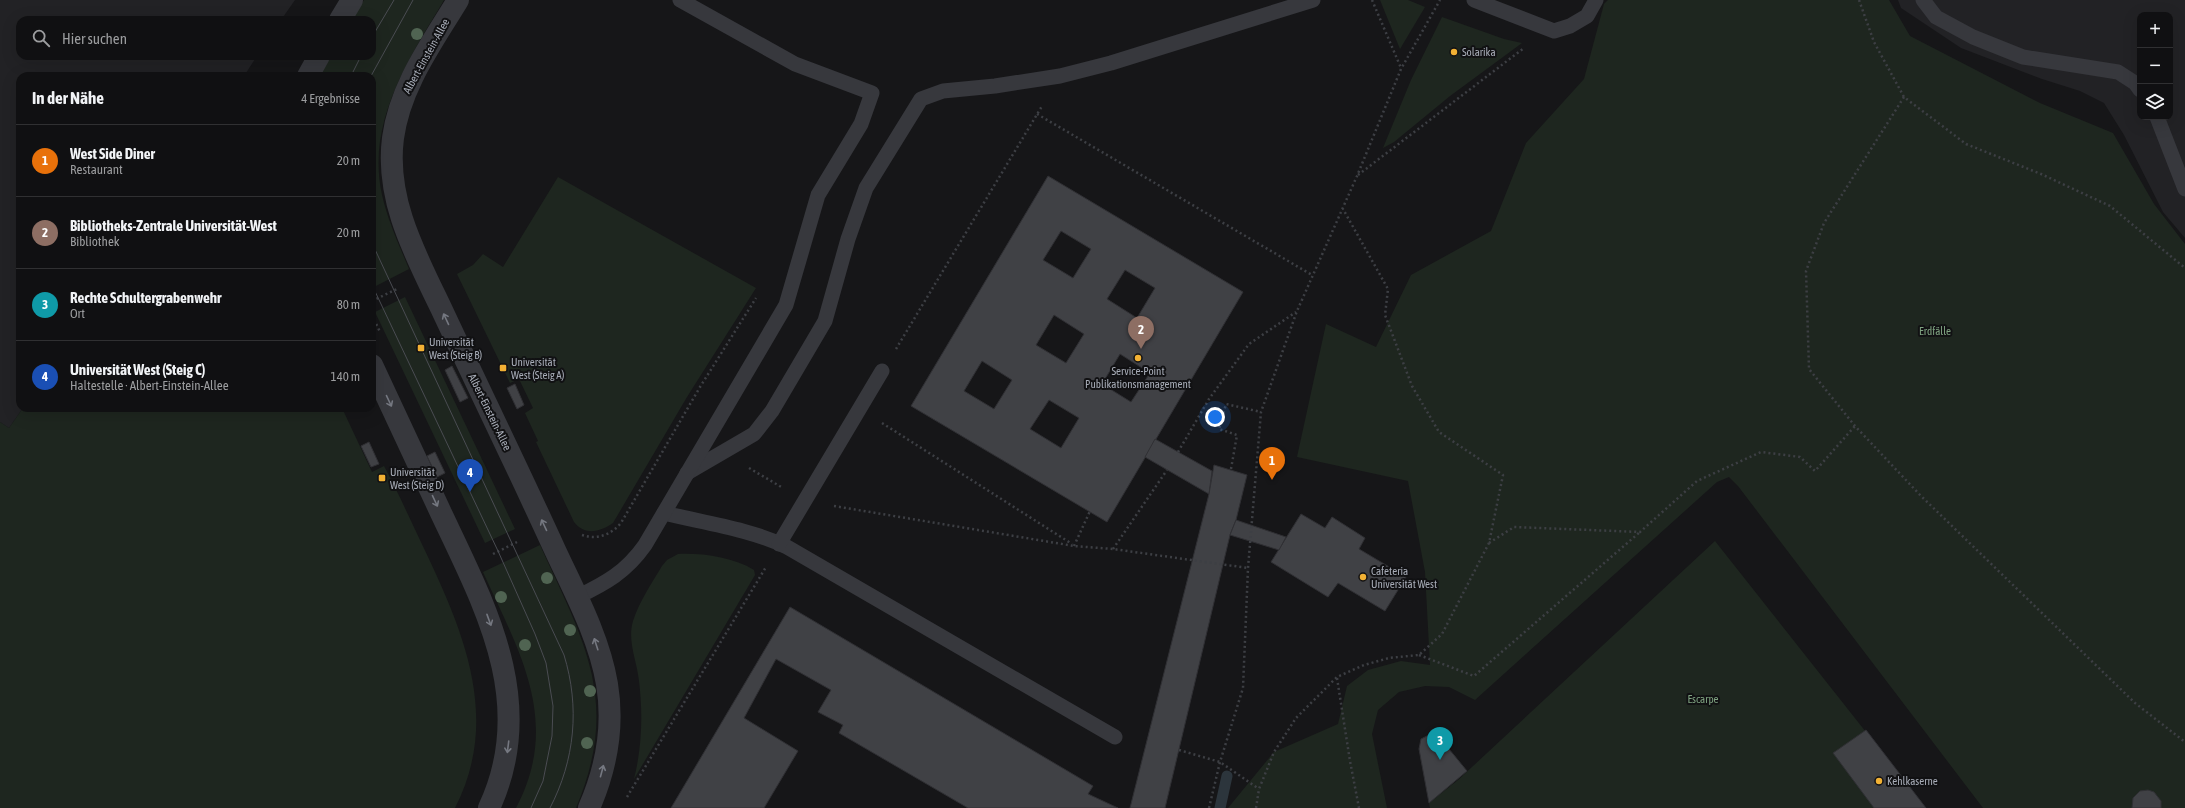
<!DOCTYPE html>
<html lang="de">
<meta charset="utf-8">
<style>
:root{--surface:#101012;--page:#1e1e20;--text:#f1f3f6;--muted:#9c9d9f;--line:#303032;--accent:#f2b134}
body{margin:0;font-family:"Asap Condensed",sans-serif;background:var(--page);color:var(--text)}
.controls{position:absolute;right:12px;top:12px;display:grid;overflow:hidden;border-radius:8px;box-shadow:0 4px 16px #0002}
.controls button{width:36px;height:36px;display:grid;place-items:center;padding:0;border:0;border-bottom:1px solid var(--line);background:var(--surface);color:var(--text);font:20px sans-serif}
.you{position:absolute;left:1215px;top:417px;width:14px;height:14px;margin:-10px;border:3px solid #fff;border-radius:50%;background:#1a73e8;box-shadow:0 0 0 6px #1a73e833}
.badge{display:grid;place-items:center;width:26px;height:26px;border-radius:50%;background:var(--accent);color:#fff;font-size:13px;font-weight:700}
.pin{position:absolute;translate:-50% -33px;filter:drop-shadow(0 1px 2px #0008)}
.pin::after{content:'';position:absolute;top:21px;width:14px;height:12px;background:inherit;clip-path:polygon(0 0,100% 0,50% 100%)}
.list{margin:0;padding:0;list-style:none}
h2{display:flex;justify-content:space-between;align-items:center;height:52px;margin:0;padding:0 16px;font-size:17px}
h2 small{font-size:13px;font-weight:400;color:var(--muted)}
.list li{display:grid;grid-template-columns:26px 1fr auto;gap:12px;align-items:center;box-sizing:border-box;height:72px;padding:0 16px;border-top:1px solid var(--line)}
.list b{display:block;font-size:15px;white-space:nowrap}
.list p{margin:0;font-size:13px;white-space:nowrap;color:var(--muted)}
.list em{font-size:13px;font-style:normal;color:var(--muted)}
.icon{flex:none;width:22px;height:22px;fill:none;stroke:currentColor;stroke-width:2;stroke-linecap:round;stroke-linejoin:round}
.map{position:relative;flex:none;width:2185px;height:808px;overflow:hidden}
.search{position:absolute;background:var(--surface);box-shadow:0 4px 16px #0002;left:16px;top:16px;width:360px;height:44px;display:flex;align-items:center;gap:10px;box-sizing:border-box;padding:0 14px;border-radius:12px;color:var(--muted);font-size:15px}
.panel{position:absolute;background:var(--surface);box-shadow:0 4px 16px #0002;left:16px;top:72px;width:360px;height:340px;border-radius:12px}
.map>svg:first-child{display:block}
.built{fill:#222225;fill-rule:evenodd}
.green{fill:#1e261f}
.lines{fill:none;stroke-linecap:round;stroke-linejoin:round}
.stream{stroke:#2c353c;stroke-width:11}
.building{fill:#404145;stroke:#303034;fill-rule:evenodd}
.path{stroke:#3d3f44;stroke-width:2.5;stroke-dasharray:2 3;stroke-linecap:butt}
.service{stroke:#37383d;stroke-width:15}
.tertiary{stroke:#37383d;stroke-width:22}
.tram{stroke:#4a4c52;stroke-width:1}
.tree{fill:#506452}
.oneway{stroke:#757881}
.poi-dot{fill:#f2b134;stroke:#111113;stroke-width:1.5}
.labels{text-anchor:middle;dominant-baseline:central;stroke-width:4;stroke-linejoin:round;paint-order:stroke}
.poi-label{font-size:11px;fill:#a8adb8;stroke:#111113;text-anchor:start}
.street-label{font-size:11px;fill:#a8adb8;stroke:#111113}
.park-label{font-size:11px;fill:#7fa381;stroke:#111113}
</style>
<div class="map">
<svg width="2185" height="808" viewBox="0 0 2185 808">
<rect width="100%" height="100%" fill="#161618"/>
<g class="built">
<polygon points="0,0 295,0 281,20 20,20 20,56 257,56 244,76 20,76 20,408 23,408 9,428 0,422"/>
<path d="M1898,0H2185V238L2163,212L2124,135L2104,103L2080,91L2042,79L1961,48L1901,8ZM2140,15H2170V117H2140Z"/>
</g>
<g class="green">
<path d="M364,0H444C409,59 366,122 382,195C388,221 399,245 409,269L372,288V76H320L331,56H372V20H352Z"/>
<polygon points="1380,0 1408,0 1425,7 1400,49"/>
<polygon points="1608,0 1889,0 1910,36 2040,103 2113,133 2154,204 2185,244 2185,808 1983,808 1738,486 1729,477 1717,482 1475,700 1449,687 1425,686 1399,692 1378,710 1372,734 1387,808 1228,808 1274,752 1338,724 1347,686 1368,670 1401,661 1430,665 1425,572 1408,481 1297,457 1326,324 1376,347 1411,275 1491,231 1526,143 1584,79 1604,4"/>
<polygon points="1442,17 1504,39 1522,43 1450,96 1394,142 1383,148 1411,80"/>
<path d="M558,177L756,288L687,397L613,523C600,532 585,536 574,522L536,442L538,441L525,413L533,408L519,379L510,383L457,274L473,265L483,254L503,267Z"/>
<polygon points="405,297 515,529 485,543 375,312"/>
<path d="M23,408H342L372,472L384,466C400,496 414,528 429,559C467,640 499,722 455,808H0V422L9,428Z"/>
<polygon points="1715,541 1926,808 1430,808 1429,803 1458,780"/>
<path d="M540,545C584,642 621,701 576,808H516C562,721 519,652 483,572Z"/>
<path d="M678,554C702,553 733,557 754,570L755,575L634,779C642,747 643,714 639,681C637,661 627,641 633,621C639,602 652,583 662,566L667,560Z"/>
</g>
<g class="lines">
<polyline class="stream" points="1220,808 1227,776"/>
</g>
<g class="building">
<path d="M1048,176L1243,292L1107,522L911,406ZM1061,231L1091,249L1073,278L1043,260ZM1125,270L1155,288L1137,318L1107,299ZM1054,315L1084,334L1066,363L1036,345ZM1120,354L1150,373L1131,402L1102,384ZM982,361L1012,380L994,409L964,391ZM1049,400L1079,418L1061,448L1030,429Z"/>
<polygon points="452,366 468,398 460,402 445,370"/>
<polygon points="515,384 524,405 517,409 507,388"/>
<polygon points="1155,439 1212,471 1209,494 1145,457"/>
<polygon points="369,442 379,464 371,467 361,446"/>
<polygon points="435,452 445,473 437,477 427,456"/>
<polygon points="1214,465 1247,475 1236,520 1230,535 1165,808 1130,808 1209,494"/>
<polygon points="1301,514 1325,528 1332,517 1365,538 1359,549 1406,577 1385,611 1338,583 1328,597 1271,562"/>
<polygon points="1236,520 1286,537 1279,550 1230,535"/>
<polygon points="790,607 1093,786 1088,794 1118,808 968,808 839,733 843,725 818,712 831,690 776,659 744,718 798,751 764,808 671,808"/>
<polygon points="1866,730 1926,808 1874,808 1833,753"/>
<polygon points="1429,735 1440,738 1467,771 1429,803 1419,749 1421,739"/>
<polygon points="2148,790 2154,792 2161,801 2161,808 2132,808 2133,798 2140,791"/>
</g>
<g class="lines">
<g class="path">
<polyline points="1372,0 1401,68"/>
<polyline points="1859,0 1874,42 1904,97 1966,144 2041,174 2110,206 2185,268"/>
<polyline points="1904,97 1824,223 1806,271 1809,369 1855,426 1921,496 2135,703 2185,742"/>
<polyline points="1037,114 1312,275"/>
<polyline points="1358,175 1524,48"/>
<polyline points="372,301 399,288"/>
<polyline points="372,315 380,332"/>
<polyline points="896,349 1042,106"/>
<polyline points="882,423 1072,544"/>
<polyline points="1178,452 1209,399 1249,344 1296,312"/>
<polyline points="749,468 783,488"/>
<polyline points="1231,469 1237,435 1219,429 1226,404 1261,412"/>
<polyline points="834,506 1074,546 1113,549 1248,568"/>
<path d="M582,535C597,540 611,535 621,523L700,387L756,298"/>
<polyline points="1489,543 1514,527 1640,532 1697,481 1761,452 1800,457 1815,471 1855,426"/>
<polyline points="1074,546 1090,511"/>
<polyline points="1113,549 1167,470"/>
<polyline points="493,554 517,542"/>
<polyline points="1419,655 1474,676 1640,532"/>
<polyline points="1337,678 1350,761 1359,808"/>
<polyline points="1179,750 1220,762 1259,789"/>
<polyline points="627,797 766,567"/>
<polyline points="1209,808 1220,762 1243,688 1248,568 1261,412 1297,311 1357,176 1401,69 1440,0"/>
<polyline points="1256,808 1259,789 1274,752 1296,718 1337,677 1364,665 1389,658 1419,655 1442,634 1489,543 1503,475 1439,432 1412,386 1385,315 1388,289 1343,209"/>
</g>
<g class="service">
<polyline points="1474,0 1554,31 1570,26 1587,16 1596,0"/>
<polyline points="1923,0 1936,17 1973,37 2023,57 2118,72 2135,83 2140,90"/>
<polyline points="2157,117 2185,189"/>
<polyline points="687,473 754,434 772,411 825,321 848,239 866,188 921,99 943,91 995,86 1060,76 1111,63 1313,0"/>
<path d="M664,513C705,523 750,529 787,547L1115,737"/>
<polyline points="779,544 882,371"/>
<path d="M577,597C606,583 626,572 645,545L786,305L818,195L861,124L872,93L795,64L680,0"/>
</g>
<g class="tertiary">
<path d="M458,0C432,43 400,86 393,138C385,199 415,254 441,308C479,389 518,469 555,550C575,593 599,637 607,684C614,726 606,769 589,808"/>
<polyline points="340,20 352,0"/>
<polyline points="308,76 319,56"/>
<path d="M372,365C395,415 418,464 441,513C486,608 538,703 489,808"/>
</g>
<g class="tram">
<polyline points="372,37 394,0"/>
<polyline points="351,76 361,56"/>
<polyline points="371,76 413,0"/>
<path d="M372,243L564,655C580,707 575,760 550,808"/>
<polyline points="372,285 498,551 535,634 546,663 553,706 552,736 543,781 531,808"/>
</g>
</g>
<g class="tree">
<circle cx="417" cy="34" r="6"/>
<circle cx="547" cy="578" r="6"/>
<circle cx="501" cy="597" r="6"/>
<circle cx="570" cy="630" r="6"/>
<circle cx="525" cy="645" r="6"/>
<circle cx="590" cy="691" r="6"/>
<circle cx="587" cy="743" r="6"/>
</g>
<defs><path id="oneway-shaft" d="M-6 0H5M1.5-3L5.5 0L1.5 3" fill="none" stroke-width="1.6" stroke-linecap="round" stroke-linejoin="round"/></defs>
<g class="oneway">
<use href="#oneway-shaft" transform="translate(446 319) rotate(-115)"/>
<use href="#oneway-shaft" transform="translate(389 401) rotate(65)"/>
<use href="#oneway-shaft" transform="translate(435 501) rotate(65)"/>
<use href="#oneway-shaft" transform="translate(544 525) rotate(-115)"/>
<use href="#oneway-shaft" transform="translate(489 620) rotate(70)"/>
<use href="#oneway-shaft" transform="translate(596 644) rotate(-108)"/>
<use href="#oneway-shaft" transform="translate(508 747) rotate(97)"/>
<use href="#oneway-shaft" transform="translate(602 771) rotate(-75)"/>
</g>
<g class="poi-dot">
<circle cx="1454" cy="52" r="4"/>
<rect x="417" y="344" width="8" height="8" rx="2"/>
<circle cx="1138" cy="358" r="4"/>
<rect x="499" y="364" width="8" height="8" rx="2"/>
<rect x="378" y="474" width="8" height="8" rx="2"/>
<circle cx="1363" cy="577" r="4"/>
<circle cx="1879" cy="781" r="4"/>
</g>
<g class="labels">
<g class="poi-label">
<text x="1462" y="52">Solarika</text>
<text x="429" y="342">Universität<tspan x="429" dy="13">West (Steig B)</tspan></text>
<text x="511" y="362">Universität<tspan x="511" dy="13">West (Steig A)</tspan></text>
<text x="1138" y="371" text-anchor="middle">Service-Point<tspan x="1138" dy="13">Publikationsmanagement</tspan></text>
<text x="390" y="472">Universität<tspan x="390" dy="13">West (Steig D)</tspan></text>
<text x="1371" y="571">Cafeteria<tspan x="1371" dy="13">Universität West</tspan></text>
<text x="1887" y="781">Kehlkaserne</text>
</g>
<g class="street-label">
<text transform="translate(426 56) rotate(-61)">Albert-Einstein-Allee</text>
<text transform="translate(490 412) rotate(64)">Albert-Einstein-Allee</text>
</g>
<g class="park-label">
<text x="1935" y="331">Erdfälle</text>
<text x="1703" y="699">Escarpe</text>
</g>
</g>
</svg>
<div class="controls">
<button>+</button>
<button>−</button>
<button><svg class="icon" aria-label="layers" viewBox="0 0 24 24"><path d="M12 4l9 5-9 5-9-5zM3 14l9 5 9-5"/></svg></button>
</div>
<div class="you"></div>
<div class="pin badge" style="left:1272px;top:480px;background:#e8710a">1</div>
<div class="pin badge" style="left:1141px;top:349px;background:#8d6e63">2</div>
<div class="pin badge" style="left:1440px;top:760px;background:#0f9aa8">3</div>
<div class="pin badge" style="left:470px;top:492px;background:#1a4fb4">4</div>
<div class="search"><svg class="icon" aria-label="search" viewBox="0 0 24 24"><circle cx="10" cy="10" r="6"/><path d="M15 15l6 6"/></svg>Hier suchen</div>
<section class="panel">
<h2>In der Nähe<small>4 Ergebnisse</small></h2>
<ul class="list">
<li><span class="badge" style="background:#e8710a">1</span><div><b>West Side Diner</b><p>Restaurant</p></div><em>20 m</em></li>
<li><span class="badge" style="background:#8d6e63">2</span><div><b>Bibliotheks-Zentrale Universität-West</b><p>Bibliothek</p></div><em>20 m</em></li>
<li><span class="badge" style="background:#0f9aa8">3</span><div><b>Rechte Schultergrabenwehr</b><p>Ort</p></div><em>80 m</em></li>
<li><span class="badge" style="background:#1a4fb4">4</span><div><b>Universität West (Steig C)</b><p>Haltestelle · Albert-Einstein-Allee</p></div><em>140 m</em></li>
</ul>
</section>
</div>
